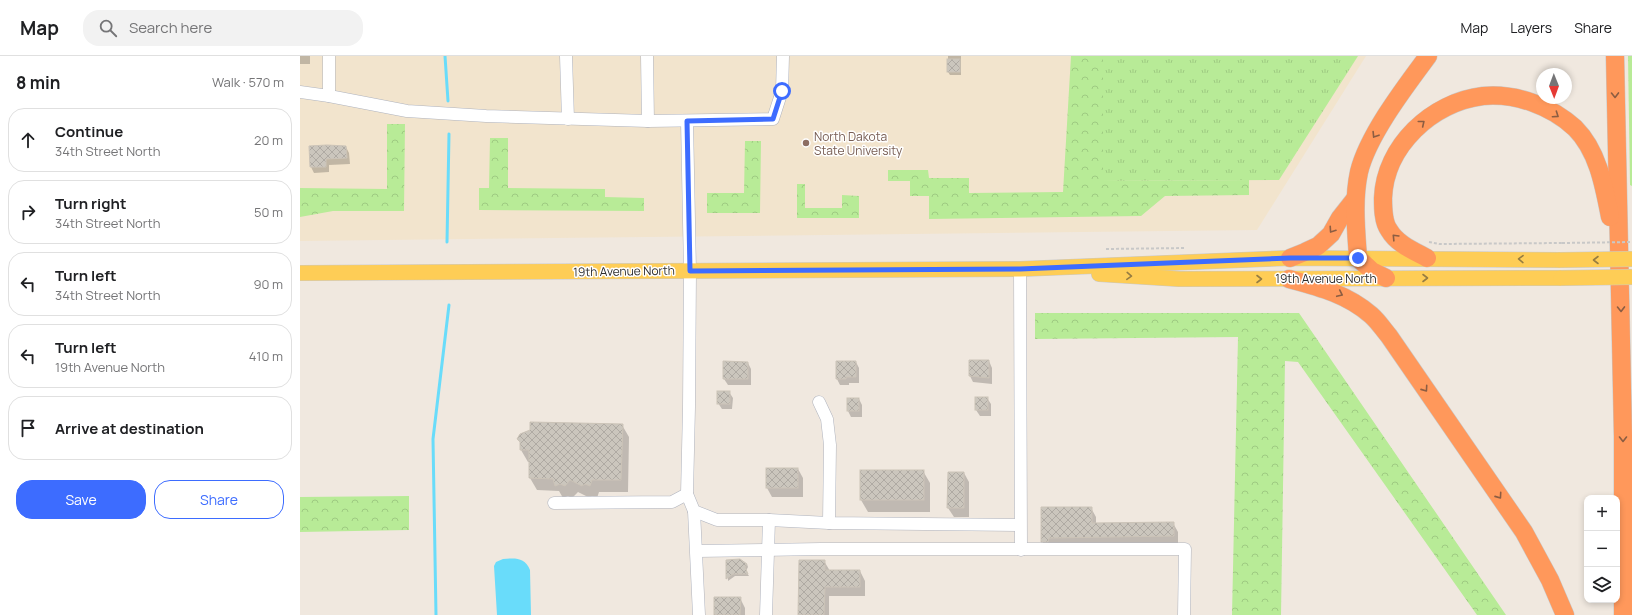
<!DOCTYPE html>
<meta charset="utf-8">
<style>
:root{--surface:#fff;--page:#f2f2f2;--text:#202124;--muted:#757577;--line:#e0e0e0;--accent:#3d6cff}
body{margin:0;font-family:Manrope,sans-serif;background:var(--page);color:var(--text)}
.controls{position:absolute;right:12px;bottom:12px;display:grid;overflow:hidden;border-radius:8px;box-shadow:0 2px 6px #0003}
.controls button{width:36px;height:36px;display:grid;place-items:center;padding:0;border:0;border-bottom:1px solid var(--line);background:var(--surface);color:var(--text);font:20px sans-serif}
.compass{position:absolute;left:1236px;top:12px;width:36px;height:36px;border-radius:50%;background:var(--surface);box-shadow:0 2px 6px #0003;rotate:179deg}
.stop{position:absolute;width:12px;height:12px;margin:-9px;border:3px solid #3d6cff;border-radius:50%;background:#fff}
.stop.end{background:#3d6cff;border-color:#fff;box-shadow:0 1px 4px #0008}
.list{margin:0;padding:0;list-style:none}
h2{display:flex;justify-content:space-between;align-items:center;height:52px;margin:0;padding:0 16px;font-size:17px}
h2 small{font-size:13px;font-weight:400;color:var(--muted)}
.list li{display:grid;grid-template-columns:26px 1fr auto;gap:12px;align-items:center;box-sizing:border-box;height:64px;margin:0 8px 8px;padding:0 8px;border:1px solid var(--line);border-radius:16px}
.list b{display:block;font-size:15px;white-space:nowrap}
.list p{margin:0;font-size:13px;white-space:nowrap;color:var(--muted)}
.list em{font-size:13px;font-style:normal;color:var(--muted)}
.actions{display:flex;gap:8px;padding:12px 16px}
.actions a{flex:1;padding:9px 0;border:1px solid var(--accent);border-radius:16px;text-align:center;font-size:14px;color:var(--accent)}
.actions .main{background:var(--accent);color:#fff}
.icon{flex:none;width:22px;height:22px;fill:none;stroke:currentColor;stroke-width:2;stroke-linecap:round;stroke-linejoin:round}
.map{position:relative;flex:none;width:1332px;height:559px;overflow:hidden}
header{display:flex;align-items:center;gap:24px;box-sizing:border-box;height:56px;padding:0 20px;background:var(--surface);border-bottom:1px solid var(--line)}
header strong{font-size:19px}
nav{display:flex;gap:22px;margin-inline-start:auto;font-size:14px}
.search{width:280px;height:36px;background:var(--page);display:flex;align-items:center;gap:10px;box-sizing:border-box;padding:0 14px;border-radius:16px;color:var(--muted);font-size:15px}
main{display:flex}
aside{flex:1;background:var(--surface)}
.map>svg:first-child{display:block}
.education{fill:#f2e4cd}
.grass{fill:url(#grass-tufts)}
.forest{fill:url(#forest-crowns)}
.water{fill:#69dcfa}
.shadow{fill:#0003}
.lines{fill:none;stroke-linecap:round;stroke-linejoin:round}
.stream{stroke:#69dcfa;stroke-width:3}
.building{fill:url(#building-cross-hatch);stroke:#ccc4b8}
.minor-casing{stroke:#afb3be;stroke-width:13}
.major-casing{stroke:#c8c8c8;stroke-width:16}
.highway-casing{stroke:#c8c8c8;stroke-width:19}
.path{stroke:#c8c8c8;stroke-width:2;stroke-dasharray:3 2;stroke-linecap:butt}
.minor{stroke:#fff;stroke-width:12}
.major{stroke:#fecd56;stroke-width:15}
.highway{stroke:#ff985b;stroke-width:18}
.major-bridge-casing{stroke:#c8c8c8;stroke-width:16;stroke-linecap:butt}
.path-bridge{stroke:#c8c8c8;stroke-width:2;stroke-dasharray:3 2;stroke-linecap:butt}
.major-bridge{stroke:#fecd56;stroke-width:15}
.oneway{stroke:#8c5d42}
.oneway2{stroke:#967d42}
.route{stroke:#3d6cff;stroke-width:5}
.education-dot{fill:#8d6e63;stroke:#fff;stroke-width:1.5}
.labels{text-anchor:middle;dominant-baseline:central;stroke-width:3;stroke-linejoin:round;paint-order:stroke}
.education-label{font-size:12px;fill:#785e54;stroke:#fff;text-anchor:start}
.street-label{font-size:12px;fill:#2d2d2d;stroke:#fff}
</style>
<header>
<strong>Map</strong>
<div class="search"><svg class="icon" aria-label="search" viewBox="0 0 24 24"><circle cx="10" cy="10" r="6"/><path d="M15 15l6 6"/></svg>Search here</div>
<nav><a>Map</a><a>Layers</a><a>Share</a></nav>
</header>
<main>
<aside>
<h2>8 min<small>Walk · 570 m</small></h2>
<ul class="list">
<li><svg class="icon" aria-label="ahead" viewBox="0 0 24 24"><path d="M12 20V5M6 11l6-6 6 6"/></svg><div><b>Continue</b><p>34th Street North</p></div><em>20 m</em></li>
<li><svg class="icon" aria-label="right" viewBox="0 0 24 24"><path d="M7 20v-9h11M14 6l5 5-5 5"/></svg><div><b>Turn right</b><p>34th Street North</p></div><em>50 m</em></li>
<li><svg class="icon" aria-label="left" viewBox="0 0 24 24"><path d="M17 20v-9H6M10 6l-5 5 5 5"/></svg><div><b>Turn left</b><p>34th Street North</p></div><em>90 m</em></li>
<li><svg class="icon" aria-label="left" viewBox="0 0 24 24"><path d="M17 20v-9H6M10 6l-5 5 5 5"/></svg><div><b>Turn left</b><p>19th Avenue North</p></div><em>410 m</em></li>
<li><svg class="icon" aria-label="arrive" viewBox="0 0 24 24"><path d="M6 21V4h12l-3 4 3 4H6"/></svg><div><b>Arrive at destination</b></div></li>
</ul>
<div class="actions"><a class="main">Save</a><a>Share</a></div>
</aside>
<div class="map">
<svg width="1332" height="559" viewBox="0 0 1332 559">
<defs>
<pattern id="grass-tufts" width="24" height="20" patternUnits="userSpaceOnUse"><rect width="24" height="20" fill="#b8eb97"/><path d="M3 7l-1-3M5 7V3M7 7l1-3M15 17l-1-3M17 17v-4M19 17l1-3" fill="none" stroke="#9eca82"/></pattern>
<pattern id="forest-crowns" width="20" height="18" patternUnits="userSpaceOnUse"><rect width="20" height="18" fill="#b8eb97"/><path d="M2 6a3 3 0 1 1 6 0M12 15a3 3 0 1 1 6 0" fill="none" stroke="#9eca82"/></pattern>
<pattern id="building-cross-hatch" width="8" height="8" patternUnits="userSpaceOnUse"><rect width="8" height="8" fill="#cbc6bd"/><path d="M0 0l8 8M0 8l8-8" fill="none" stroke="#afaaa3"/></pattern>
</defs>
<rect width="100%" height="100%" fill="#f0e8df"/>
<polygon class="education" points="0,0 1066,0 957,174 0,185"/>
<g class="grass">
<polygon points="803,0 1058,0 979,124 802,125"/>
<polygon points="1328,0 1332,0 1332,130 1330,129"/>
</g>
<g class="forest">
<polygon points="771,0 803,0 803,125 949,124 949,139 865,140 841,160 629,163 629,140 610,140 610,125 588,125 588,114 628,114 629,122 669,122 669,137 763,136"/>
<polygon points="87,68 105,68 104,155 33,155 0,161 0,132 87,133"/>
<polygon points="190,82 208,82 208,132 305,133 305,141 344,142 344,155 179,154 179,132 189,132"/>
<polygon points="445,85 461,85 460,157 407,157 407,137 444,137"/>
<polygon points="497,128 505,128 505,152 542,152 542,139 559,140 559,162 497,162"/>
<polygon points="735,257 999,257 1206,559 1177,559 998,306 985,305 981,559 932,559 938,281 735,283"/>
<polygon points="109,440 109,474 0,476 0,441"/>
</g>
<path class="water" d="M203,503C215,502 225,501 230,514L231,559H197L194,510L196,506Z"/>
<g class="shadow">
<rect x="0" y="0" width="10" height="8"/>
<polygon points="648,0 661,0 661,19 650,19 648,16"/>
<polygon points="46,91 49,97 50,108 29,109 29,116 14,117 11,111"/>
<polygon points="689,305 692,312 692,328 673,326 670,320"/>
<polygon points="556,306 559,312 559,327 549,327 549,329 540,329 537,323"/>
<polygon points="448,307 451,313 451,329 428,329 424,323"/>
<polygon points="429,336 433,342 432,353 422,353 418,347"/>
<polygon points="687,342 691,348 691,360 680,360 676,354"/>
<polygon points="559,343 562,349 562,361 551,361 548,355"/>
<polygon points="322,369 329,381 328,436 299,436 297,442 292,440 290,442 278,436 272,442 268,440 263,442 259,435 237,434 230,422 230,406 228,406 221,394"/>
<polygon points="498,413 503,422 503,441 472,441 467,432"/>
<polygon points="623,415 630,427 630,456 568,456 561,444"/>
<polygon points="664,417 669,426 669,461 654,461 648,452"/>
<polygon points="791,452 796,461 796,468 873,467 878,476 878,489 748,495 742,485"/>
<polygon points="427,505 447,508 448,511 446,515 449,520 435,520 428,525"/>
<polygon points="524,505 530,515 560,515 565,525 565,540 529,540 529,559 499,559"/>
<polygon points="440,542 445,552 445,559 415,559"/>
</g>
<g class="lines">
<g class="stream">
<polyline points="145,0 148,45"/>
<polyline points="147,186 149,78"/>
<polyline points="136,559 133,383 149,249"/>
</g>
</g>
<g class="building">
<rect x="647" y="3" width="13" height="13"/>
<polygon points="27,89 46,90 47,102 26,103 26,111 10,111 9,90"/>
<polygon points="669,304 689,304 689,322 669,320"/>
<polygon points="423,305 448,306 448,323 423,323"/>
<polygon points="536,305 556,305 556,321 546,321 546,323 536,323"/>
<rect x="417" y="335" width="13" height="13"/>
<rect x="675" y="341" width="13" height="13"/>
<rect x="547" y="342" width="12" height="13"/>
<polygon points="230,366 323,368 321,424 292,424 290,430 285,428 282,430 270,424 265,430 260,428 255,430 253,423 229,422 229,394 220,394 220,386 217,383 220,378 230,374"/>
<rect x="466" y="412" width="32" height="20"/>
<rect x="560" y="414" width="64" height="30"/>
<polygon points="648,416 664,416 664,452 647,452"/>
<polygon points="741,451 792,451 792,467 874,466 874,480 749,482 748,486 741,486"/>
<polygon points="440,503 447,508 445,511 448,518 433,518 426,523 426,504"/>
<polygon points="499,504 525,504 525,514 560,514 560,531 525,531 524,559 498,559"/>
<polygon points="414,541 441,541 440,559 414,559"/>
</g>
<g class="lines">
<g class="minor-casing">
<g id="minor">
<polyline points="266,0 268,63"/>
<polyline points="347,0 348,65"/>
<polyline points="0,36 29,40 107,55 186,60 348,65 473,63 482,35 483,0"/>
<polyline points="29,40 29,0"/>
<polyline points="387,65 390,215 389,351 387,438 394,455 417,464 469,464 529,467 720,469"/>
<polyline points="720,213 721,494"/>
<polyline points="519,346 527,363 530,389 529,467"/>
<polyline points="254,447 372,446 387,438"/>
<polyline points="394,455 399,559"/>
<polyline points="397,495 521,493 885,493 884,559"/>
<polyline points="466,559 469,464"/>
</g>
</g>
<g class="major-casing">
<g id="major">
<polyline points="0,217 720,213 990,202 1260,204"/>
<polyline points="799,218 879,223 1261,222"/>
</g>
</g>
<g class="highway-casing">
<g id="highway">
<polyline points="1315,0 1323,380 1323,559"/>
<polyline points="990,202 1005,196 1018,190 1031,178 1040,162 1055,143"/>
<path d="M1127,202C1114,195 1097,188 1089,174C1083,166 1083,151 1083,142C1085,90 1132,46 1183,40C1216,37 1251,50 1275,72C1298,95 1304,130 1310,161"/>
<path d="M1086,222L1072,215L1058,202C1056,173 1053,144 1059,116C1068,79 1105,31 1128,0"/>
<path d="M989,223C1019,231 1047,238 1071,259C1078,265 1083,273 1089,280L1224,476L1250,524L1265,559"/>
</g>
</g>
<g class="path">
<polyline points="1129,186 1139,188 1262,187"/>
<polyline points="806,193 886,192"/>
</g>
<use href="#minor" class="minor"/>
<use href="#major" class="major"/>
<use href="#highway" class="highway"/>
<g class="major-bridge-casing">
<g id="major-bridge">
<polyline points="1260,204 1332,203"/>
<polyline points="1261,222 1332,221"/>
</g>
</g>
<polyline class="path-bridge" points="1262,187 1332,186"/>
<use href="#major-bridge" class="major-bridge"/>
</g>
<defs><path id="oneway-chevron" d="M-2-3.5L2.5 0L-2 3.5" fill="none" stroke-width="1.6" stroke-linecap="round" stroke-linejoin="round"/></defs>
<g class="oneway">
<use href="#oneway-chevron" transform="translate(1315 39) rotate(89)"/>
<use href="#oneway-chevron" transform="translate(1256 59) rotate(34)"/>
<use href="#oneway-chevron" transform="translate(1122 67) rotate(-39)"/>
<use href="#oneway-chevron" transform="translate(1075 79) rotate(122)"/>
<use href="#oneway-chevron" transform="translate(1032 174) rotate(124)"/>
<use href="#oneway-chevron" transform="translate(1095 181) rotate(-134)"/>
<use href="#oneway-chevron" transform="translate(1040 238) rotate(25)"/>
<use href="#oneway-chevron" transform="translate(1321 253) rotate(89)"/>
<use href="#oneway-chevron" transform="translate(1125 333) rotate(55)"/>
<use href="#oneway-chevron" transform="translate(1323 383) rotate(90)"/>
<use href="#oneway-chevron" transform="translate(1199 440) rotate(55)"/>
</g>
<g class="oneway2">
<use href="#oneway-chevron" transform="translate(1221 203) rotate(-179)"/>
<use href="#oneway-chevron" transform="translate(1296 204) rotate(180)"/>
<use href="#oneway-chevron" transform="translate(829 220) rotate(3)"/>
<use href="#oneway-chevron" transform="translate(1125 222)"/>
<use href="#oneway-chevron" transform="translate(959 223)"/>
</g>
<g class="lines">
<polyline class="route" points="482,35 473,63 387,65 390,215 720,213 990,202 1058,202"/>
</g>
<circle class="education-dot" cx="506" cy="87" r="4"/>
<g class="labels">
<g class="education-label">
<text x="514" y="80">North Dakota<tspan x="514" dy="14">State University</tspan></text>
</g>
<g class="street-label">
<text transform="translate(324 215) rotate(-1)">19th Avenue North</text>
<text x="1026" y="222">19th Avenue North</text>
</g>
</g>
</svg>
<div class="controls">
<button>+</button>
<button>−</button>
<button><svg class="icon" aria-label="layers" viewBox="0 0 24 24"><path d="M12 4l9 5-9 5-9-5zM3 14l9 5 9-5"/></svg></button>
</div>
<svg class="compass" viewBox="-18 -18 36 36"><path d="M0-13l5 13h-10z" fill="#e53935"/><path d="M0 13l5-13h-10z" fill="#757577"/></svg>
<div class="stop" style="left:482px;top:35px"></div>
<div class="stop end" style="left:1058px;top:202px"></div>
</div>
</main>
